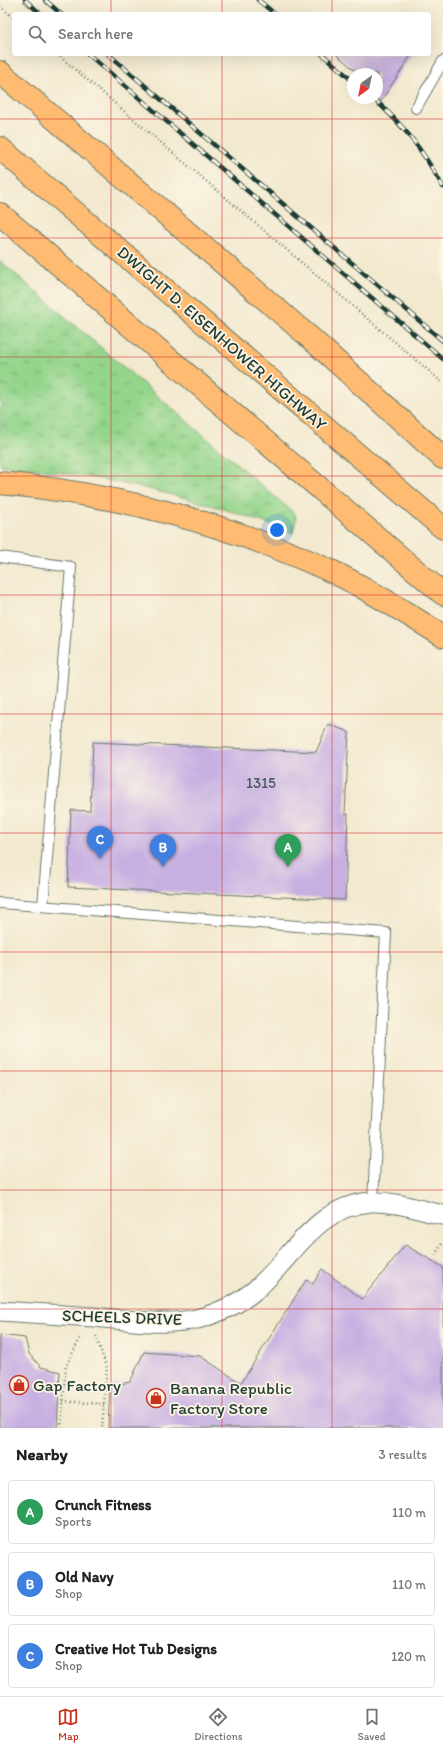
<!DOCTYPE html>
<style>
:root{--surface:#fff;--page:#f2f2f2;--text:#222;--muted:#767676;--line:#e0e0e0;--accent:#c8321e}
body{margin:0;font-family:Itim,sans-serif;background:var(--page);color:var(--text)}
.compass{position:absolute;left:347px;top:68px;width:36px;height:36px;border-radius:50%;background:var(--surface);box-shadow:0 4px 16px #0002;rotate:213deg}
.you{position:absolute;left:277px;top:530px;width:14px;height:14px;margin:-10px;border:3px solid #fff;border-radius:50%;background:#1a73e8;box-shadow:0 0 0 6px #1a73e833}
.badge{display:grid;place-items:center;width:26px;height:26px;border-radius:50%;background:var(--accent);color:#fff;font-size:13px;font-weight:700}
.pin{position:absolute;translate:-50% -33px;filter:drop-shadow(0 1px 2px #0008)}
.pin::after{content:'';position:absolute;top:21px;width:14px;height:12px;background:inherit;clip-path:polygon(0 0,100% 0,50% 100%)}
.list{margin:0;padding:0;list-style:none}
h2{display:flex;justify-content:space-between;align-items:center;height:52px;margin:0;padding:0 16px;font-size:17px}
h2 small{font-size:13px;font-weight:400;color:var(--muted)}
.list li{display:grid;grid-template-columns:26px 1fr auto;gap:12px;align-items:center;box-sizing:border-box;height:64px;margin:0 8px 8px;padding:0 8px;border:1px solid var(--line);border-radius:4px}
.list b{display:block;font-size:15px;white-space:nowrap}
.list p{margin:0;font-size:13px;white-space:nowrap;color:var(--muted)}
.list em{font-size:13px;font-style:normal;color:var(--muted)}
.icon{flex:none;width:22px;height:22px;fill:none;stroke:currentColor;stroke-width:2;stroke-linecap:round;stroke-linejoin:round}
.map{position:relative;flex:none;width:443px;height:1428px;overflow:hidden}
.search{position:absolute;background:var(--surface);box-shadow:0 4px 16px #0002;left:12px;right:12px;top:12px;height:44px;display:flex;align-items:center;gap:10px;box-sizing:border-box;padding:0 14px;border-radius:4px;color:var(--muted);font-size:15px}
.sheet{height:268px;background:var(--surface)}
nav{display:flex;justify-content:space-around;align-items:center;box-sizing:border-box;height:56px;border-top:1px solid var(--line);background:var(--surface);font-size:11px;color:var(--muted)}
nav a{display:grid;justify-items:center;gap:2px}
nav .on{color:var(--accent)}
.map>svg:first-child{display:block}
.grass{fill:url(#grass-tufts);stroke:#5a8960}
.building{fill:#c7afe2}
.lines{fill:none;stroke-linecap:round;stroke-linejoin:round}
.service-casing{stroke:#69796a;stroke-width:12}
.minor-casing{stroke:#69796a;stroke-width:21}
.motorway-casing{stroke:#69796a;stroke-width:24}
.path{stroke:#69796a;stroke-width:2.5;stroke-dasharray:1 3;stroke-linecap:butt}
.service{stroke:#fff;stroke-width:10}
.minor{stroke:#fff;stroke-width:19}
.motorway{stroke:#febb71;stroke-width:22}
.rail-casing{stroke:#1f3d34;stroke-width:4.5}
.rail{stroke:#fcf5e5;stroke-width:3;stroke-dasharray:9;stroke-linecap:butt}
.grid{fill:none;stroke:#d62828;stroke-width:1;stroke-opacity:0.55}
.labels{text-anchor:middle;dominant-baseline:central;stroke-width:3.5;stroke-linejoin:round;paint-order:stroke}
.number-label{font-size:15px;fill:#495a60}
.street-label{font-size:17px;fill:#1f3d34;stroke:#fcf5e5}
.poi-label{font-size:17px;fill:#1f3d34;stroke:#fcf5e5;text-anchor:start}
</style>
<div class="map">
<svg width="443" height="1428" viewBox="0 0 443 1428">
<defs>
<pattern id="grass-tufts" width="24" height="20" patternUnits="userSpaceOnUse"><rect width="24" height="20" fill="#94d58c"/><path d="M3 7l-1-3M5 7V3M7 7l1-3M15 17l-1-3M17 17v-4M19 17l1-3" fill="none" stroke="#78ae73"/></pattern>
</defs>
<rect width="100%" height="100%" fill="#fcf5e5"/>
<filter id="ink" filterUnits="userSpaceOnUse"><feTurbulence type="fractalNoise" baseFrequency=".025" numOctaves="2"/><feDisplacementMap in="SourceGraphic" scale="8" xChannelSelector="R" yChannelSelector="G"/><feConvolveMatrix kernelMatrix="1 2 1 2 8 2 1 2 1" color-interpolation-filters="sRGB"/></filter>
<filter id="wash" filterUnits="userSpaceOnUse"><feTurbulence type="fractalNoise" baseFrequency=".012" numOctaves="4" result="noise"/><feDisplacementMap in="SourceGraphic" scale="16" xChannelSelector="R" yChannelSelector="G"/><feGaussianBlur stdDeviation="0.9" result="paint"/><feColorMatrix in="noise" values="0 0 0 0 0 0 0 0 0 0 0 0 0 0 0 0 0 1.4 0 .05"/><feComposite in="paint" operator="in"/></filter>
<g filter="url(#wash)">
<rect width="100%" height="100%" fill="#f2e9cf"/>
<path class="grass" d="M0,261L295,514L296,519L293,533C200,497 100,475 0,465Z"/>
<g id="blocks">
<g class="building">
<polygon points="336,54 412,54 377,107 377,74 359,74"/>
<polygon points="328,724 349,732 345,814 348,814 345,900 68,887 71,810 90,811 93,742 316,752"/>
<polygon points="405,1245 443,1267 443,1428 108,1428 110,1386 130,1382 144,1352 200,1356 241,1383 306,1280 313,1284 322,1269 362,1299"/>
<polygon points="0,1335 25,1338 29,1354 41,1367 60,1372 57,1428 0,1428"/>
</g>
</g>
</g>
<g filter="url(#ink)">
<use href="#blocks" fill-opacity="0" stroke="#69796a" stroke-width="1"/>
<g class="lines">
<g class="service-casing">
<g id="service">
<polyline points="416,108 443,61"/>
<polyline points="0,557 71,567 43,906"/>
<polyline points="0,903 386,933 373,1202"/>
</g>
</g>
<g class="minor-casing">
<path id="minor" d="M0,1311C31,1313 63,1315 94,1317C127,1320 164,1326 197,1319C216,1314 238,1304 254,1291C292,1259 315,1206 371,1202C395,1201 420,1210 443,1215"/>
</g>
<g class="motorway-casing">
<g id="motorway">
<polyline points="0,72 307,335 443,458"/>
<polyline points="0,148 443,528"/>
<polyline points="0,214 443,594"/>
<path d="M0,483C116,494 227,523 333,572C371,590 407,614 443,636"/>
</g>
</g>
<g class="path">
<polyline points="0,6 14,18"/>
<polyline points="57,54 443,383"/>
<polyline points="435,1255 443,1242"/>
<polyline points="96,1336 107,1368 102,1428"/>
<polyline points="63,1401 104,1404"/>
<polyline points="61,1428 66,1366 81,1336"/>
</g>
<use href="#service" class="service"/>
<use href="#minor" class="minor"/>
<use href="#motorway" class="motorway"/>
<g class="rail-casing">
<g id="rail">
<polyline points="25,0 41,14"/>
<polyline points="45,0 61,14"/>
<polyline points="258,0 275,14"/>
<polyline points="88,54 443,359"/>
<polyline points="108,54 443,341"/>
<polyline points="322,54 353,81"/>
<path d="M373,98C405,127 422,149 443,187"/>
</g>
</g>
<use href="#rail" class="rail"/>
</g>
</g>
<path class="grid" d="M111,0V14M222,0V14M332,0V14M111,54V1428M222,54V1428M332,54V1428M0,119H443M0,238H443M0,357H443M0,476H443M0,595H443M0,714H443M0,833H443M0,952H443M0,1071H443M0,1190H443M0,1309H443"/>
<defs>
<g id="shop-ring" transform="scale(1)"><circle r="9.5" fill="#fcf5e5" stroke="#c8321e" stroke-width="1.5"/><path d="M-5-2.5h2.3a2.7 3.5 0 0 1 5.4 0H5L5.5 6h-11ZM-1.5-2.5h3a1.5 2.3 0 0 0-3 0Z" fill="#c8321e"/></g>
</defs>
<g fill-rule="evenodd">
<use href="#shop-ring" x="19" y="1385"/>
<use href="#shop-ring" x="156" y="1398"/>
</g>
<g class="labels">
<g class="number-label">
<text x="261" y="783">1315</text>
</g>
<g class="street-label">
<text transform="translate(222 338) rotate(41)">DWIGHT D. EISENHOWER HIGHWAY</text>
<text transform="translate(122 1317) rotate(2)">SCHEELS DRIVE</text>
</g>
<g class="poi-label">
<text x="33" y="1385">Gap Factory</text>
<text x="170" y="1388">Banana Republic<tspan x="170" dy="20">Factory Store</tspan></text>
</g>
</g>
</svg>
<svg class="compass" viewBox="-18 -18 36 36"><path d="M0-13l5 13h-10z" fill="#e53935"/><path d="M0 13l5-13h-10z" fill="#767676"/></svg>
<div class="you"></div>
<div class="pin badge" style="left:288px;top:867px;background:#2e9e5b">A</div>
<div class="pin badge" style="left:163px;top:867px;background:#3f7fe0">B</div>
<div class="pin badge" style="left:100px;top:859px;background:#3f7fe0">C</div>
<div class="search"><svg class="icon" aria-label="search" viewBox="0 0 24 24"><circle cx="10" cy="10" r="6"/><path d="M15 15l6 6"/></svg>Search here</div>
</div>
<section class="sheet">
<h2>Nearby<small>3 results</small></h2>
<ul class="list">
<li><span class="badge" style="background:#2e9e5b">A</span><div><b>Crunch Fitness</b><p>Sports</p></div><em>110 m</em></li>
<li><span class="badge" style="background:#3f7fe0">B</span><div><b>Old Navy</b><p>Shop</p></div><em>110 m</em></li>
<li><span class="badge" style="background:#3f7fe0">C</span><div><b>Creative Hot Tub Designs</b><p>Shop</p></div><em>120 m</em></li>
</ul>
</section>
<nav>
<a class="on"><svg class="icon" aria-label="map" viewBox="0 0 24 24"><path d="M3 6l6-2 6 2 6-2v14l-6 2-6-2-6 2zM9 4v14M15 6v14"/></svg>Map</a>
<a><svg class="icon" aria-label="directions" viewBox="0 0 24 24"><path d="M12 3l9 9-9 9-9-9zM9 14v-3h6M13 9l2 2-2 2"/></svg>Directions</a>
<a><svg class="icon" aria-label="saved" viewBox="0 0 24 24"><path d="M7 4h10v16l-5-4-5 4z"/></svg>Saved</a>
</nav>
